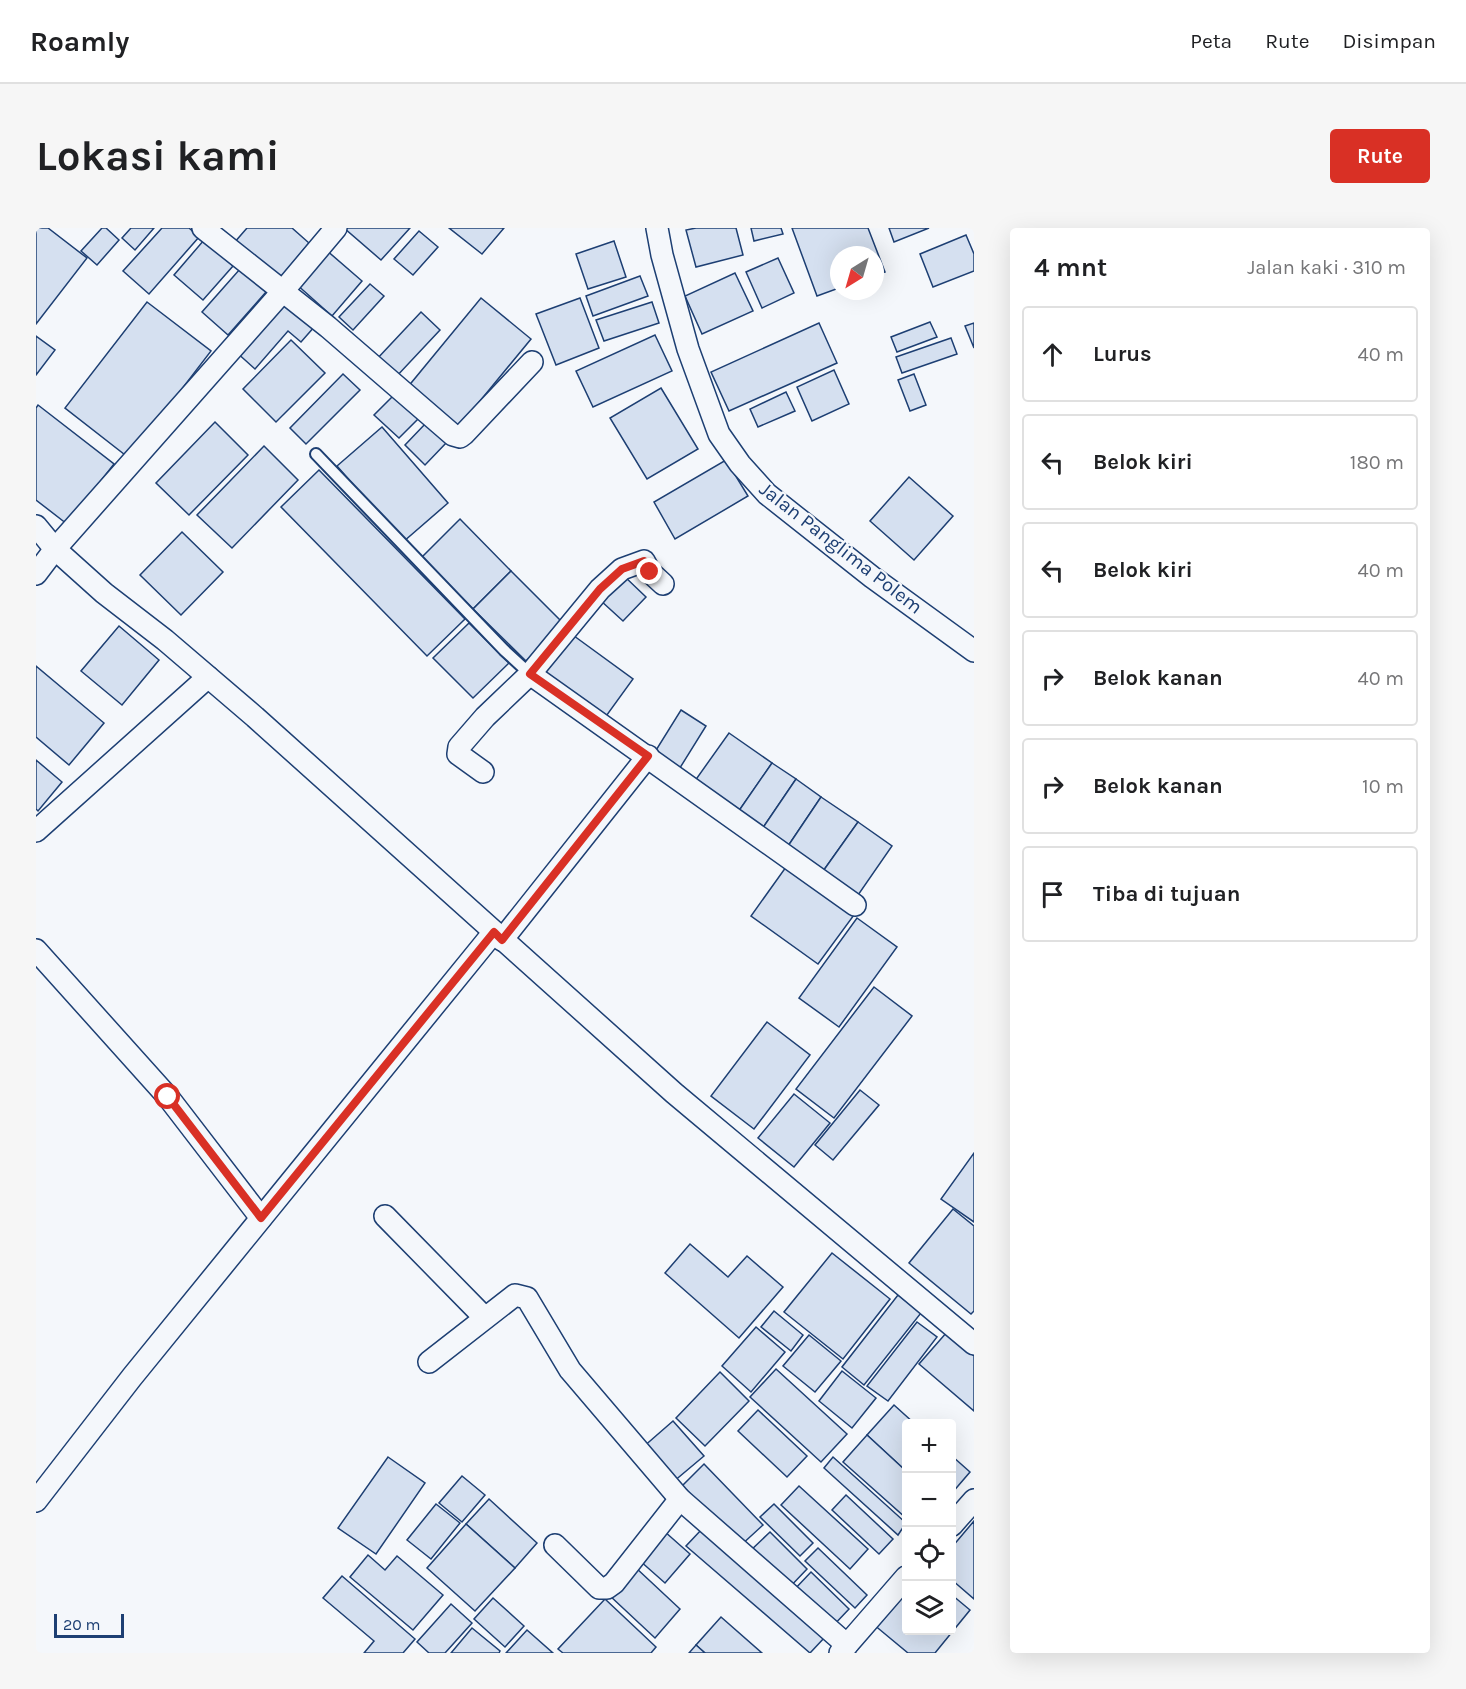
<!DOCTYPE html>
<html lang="id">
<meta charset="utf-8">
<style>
:root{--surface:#fff;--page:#f6f6f6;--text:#202124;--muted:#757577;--line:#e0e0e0;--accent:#d93025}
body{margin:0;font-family:Karla,sans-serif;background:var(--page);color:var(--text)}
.controls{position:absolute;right:18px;bottom:18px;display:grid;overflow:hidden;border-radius:6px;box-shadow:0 6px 24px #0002}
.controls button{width:54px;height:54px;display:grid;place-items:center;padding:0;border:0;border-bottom:2px solid var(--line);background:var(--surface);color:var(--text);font:30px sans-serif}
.compass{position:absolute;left:794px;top:18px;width:54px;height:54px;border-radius:50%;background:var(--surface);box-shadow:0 6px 24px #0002;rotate:217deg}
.scale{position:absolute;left:18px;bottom:15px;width:70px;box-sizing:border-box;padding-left:6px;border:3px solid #1d3f73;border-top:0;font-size:16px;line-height:21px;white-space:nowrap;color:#1d3f73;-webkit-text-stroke:4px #f4f7fb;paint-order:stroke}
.stop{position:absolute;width:18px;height:18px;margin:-14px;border:4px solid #d93025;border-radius:50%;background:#fff}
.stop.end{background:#d93025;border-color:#fff;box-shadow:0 2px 6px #0008}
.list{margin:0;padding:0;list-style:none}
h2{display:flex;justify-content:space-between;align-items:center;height:78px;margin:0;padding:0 24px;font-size:26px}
h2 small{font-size:20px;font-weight:400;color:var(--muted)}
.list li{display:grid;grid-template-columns:39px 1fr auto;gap:18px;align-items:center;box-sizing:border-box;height:96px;margin:0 12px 12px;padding:0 12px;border:2px solid var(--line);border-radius:6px}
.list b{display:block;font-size:22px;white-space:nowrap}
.list em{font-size:20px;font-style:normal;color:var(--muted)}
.icon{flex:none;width:33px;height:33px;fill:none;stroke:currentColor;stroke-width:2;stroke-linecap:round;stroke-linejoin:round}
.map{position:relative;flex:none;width:938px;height:1425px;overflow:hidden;border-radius:6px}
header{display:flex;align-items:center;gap:36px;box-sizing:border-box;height:84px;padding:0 30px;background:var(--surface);border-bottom:2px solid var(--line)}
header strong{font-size:28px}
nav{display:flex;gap:33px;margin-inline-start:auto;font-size:21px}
.intro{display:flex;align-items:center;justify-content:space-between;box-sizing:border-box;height:144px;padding:0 36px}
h1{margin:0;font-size:42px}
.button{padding:15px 27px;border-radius:6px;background:var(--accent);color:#fff;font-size:21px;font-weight:700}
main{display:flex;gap:36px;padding:0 36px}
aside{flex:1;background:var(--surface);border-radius:6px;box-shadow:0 6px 24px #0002}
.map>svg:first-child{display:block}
.building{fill:#d5e0f0;stroke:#1d3f73;stroke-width:1.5}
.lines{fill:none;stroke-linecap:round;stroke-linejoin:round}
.service-casing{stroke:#1d3f73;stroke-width:14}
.minor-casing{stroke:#1d3f73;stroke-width:24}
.service{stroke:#f4f7fb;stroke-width:10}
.minor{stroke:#f4f7fb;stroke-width:21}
.route{stroke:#d93025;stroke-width:8}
.labels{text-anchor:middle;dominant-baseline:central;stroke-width:4.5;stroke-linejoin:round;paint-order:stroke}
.street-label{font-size:20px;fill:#1d3f73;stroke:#f4f7fb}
</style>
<header>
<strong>Roamly</strong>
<nav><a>Peta</a><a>Rute</a><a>Disimpan</a></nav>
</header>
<div class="intro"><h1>Lokasi kami</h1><a class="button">Rute</a></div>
<main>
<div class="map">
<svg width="938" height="1425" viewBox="0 0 938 1425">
<rect width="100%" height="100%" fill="#f4f7fb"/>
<g class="building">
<polygon points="0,0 12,0 51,30 0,96"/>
<polygon points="66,0 70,0 83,12 61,37 45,23"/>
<polygon points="95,0 118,0 99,22 86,10"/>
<polygon points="126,0 153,0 163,9 113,66 87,43"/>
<polygon points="211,0 256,0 273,15 243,52 198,15"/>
<polygon points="308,0 374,0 345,32"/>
<polygon points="413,0 468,0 446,26"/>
<polygon points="660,0 700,0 707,27 660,39 650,2"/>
<polygon points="715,0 745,0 747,6 718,13"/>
<polygon points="756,0 832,0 849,44 839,47 839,27 803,27 803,60 781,68"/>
<polygon points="853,0 893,0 858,14"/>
<polygon points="383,3 402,19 377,47 358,31"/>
<polygon points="930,7 938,26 938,43 897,59 884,26"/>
<polygon points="168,12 197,38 167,72 138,47"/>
<polygon points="578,13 590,49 552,61 540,26"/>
<polygon points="289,21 326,53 296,88 259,55"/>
<polygon points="742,30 758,65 726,80 710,44"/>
<polygon points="204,41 230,64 192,107 166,84"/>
<polygon points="699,45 717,83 666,106 649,68"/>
<polygon points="604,48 612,68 557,88 550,68"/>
<polygon points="334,56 348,68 317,102 303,89"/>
<polygon points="247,69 279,98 265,114 252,103 219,141 199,123"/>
<polygon points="445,70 495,111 421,201 371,160"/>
<polygon points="544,70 563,120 520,137 500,86"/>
<polygon points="111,74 175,123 93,230 29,180"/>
<polygon points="616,74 623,95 568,113 560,92"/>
<polygon points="385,84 404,102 359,150 340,132"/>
<polygon points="894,94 901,109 861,124 855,109"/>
<polygon points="783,95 801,135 693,183 675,144"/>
<polygon points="938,95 938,120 929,98"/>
<polygon points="619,107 636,143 557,179 540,143"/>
<polygon points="0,108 19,122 0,147"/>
<polygon points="915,110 921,126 866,145 860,129"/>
<polygon points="255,112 289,145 240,194 207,161"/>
<polygon points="798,142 813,176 776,193 761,159"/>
<polygon points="307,146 324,162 270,216 254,200"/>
<polygon points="878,146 890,177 874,183 862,152"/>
<polygon points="625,160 662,221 611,251 574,190"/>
<polygon points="750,164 759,183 722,199 714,181"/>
<polygon points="360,165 384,189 363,210 338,187"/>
<polygon points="2,177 78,236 31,296 0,272 0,180"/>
<polygon points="179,194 212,227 153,287 120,255"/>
<polygon points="390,195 411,214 389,237 369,217"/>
<polygon points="346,199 412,275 367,314 301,238"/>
<polygon points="228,218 262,252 196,320 161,287"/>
<polygon points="690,232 712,268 639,311 618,274"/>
<polygon points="283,242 429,391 391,428 245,279"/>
<polygon points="873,249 917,288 878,332 834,293"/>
<polygon points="424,291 475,343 437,381 386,329"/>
<polygon points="146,304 187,344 145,387 104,347"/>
<polygon points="475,343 528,396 490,433 437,381"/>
<polygon points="587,347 610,369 587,393 564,372"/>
<polygon points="433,395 473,435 437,470 397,430"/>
<polygon points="83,398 123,432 86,477 45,443"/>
<polygon points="534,405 597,451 568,491 505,445"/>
<polygon points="0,438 68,495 33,537 0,509"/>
<polygon points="645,482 670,498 642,543 617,527"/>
<polygon points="693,505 736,535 700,587 656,557"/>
<polygon points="0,532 26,554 2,583 0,581"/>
<polygon points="736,535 760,551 724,604 700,587"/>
<polygon points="760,551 785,569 750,621 724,604"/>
<polygon points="785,569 822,594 785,646 750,621"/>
<polygon points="822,594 856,618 820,670 785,646"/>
<polygon points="750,639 818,687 782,736 715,688"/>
<polygon points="821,690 861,719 803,799 763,770"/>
<polygon points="838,759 876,788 798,890 760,861"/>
<polygon points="731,794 774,827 718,901 675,868"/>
<polygon points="824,862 843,877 797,932 779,917"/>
<polygon points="758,866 794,895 758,939 722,910"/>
<polygon points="938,925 938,994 905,971"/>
<polygon points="917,981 938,998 938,1083 935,1086 873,1035"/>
<polygon points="654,1016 692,1049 711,1028 747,1059 703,1110 629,1045"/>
<polygon points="796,1025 854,1071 807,1131 748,1084"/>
<polygon points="862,1067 885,1085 828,1157 806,1139"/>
<polygon points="738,1083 767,1107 755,1123 725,1099"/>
<polygon points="881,1094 901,1109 852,1173 831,1158"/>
<polygon points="720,1099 749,1124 715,1164 686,1138"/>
<polygon points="911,1104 938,1128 938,1183 883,1136"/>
<polygon points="773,1107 805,1133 779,1164 747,1138"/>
<polygon points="740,1141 811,1206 785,1234 714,1169"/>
<polygon points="806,1143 840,1170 816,1200 783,1173"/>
<polygon points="684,1144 713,1173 669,1218 640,1190"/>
<polygon points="858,1177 879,1196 870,1196 870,1243 831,1207"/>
<polygon points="722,1182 771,1228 751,1249 702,1203"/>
<polygon points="637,1193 668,1228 637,1254 606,1220"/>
<polygon points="831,1207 870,1243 870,1290 807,1234"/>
<polygon points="916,1228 934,1244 916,1265"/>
<polygon points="352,1229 389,1255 340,1326 302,1300"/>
<polygon points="797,1229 870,1295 862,1307 788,1240"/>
<polygon points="668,1236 727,1297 703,1319 645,1259"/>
<polygon points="426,1248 449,1267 426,1294 403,1275"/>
<polygon points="763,1258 832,1321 814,1341 745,1277"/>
<polygon points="810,1267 857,1311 843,1326 796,1282"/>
<polygon points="453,1271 501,1315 479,1340 430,1296"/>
<polygon points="400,1276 424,1295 395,1331 371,1312"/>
<polygon points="738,1276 777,1315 764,1328 724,1289"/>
<polygon points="938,1293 938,1371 916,1352 916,1319"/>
<polygon points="430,1296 479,1340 439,1383 391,1340"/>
<polygon points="666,1301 789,1409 774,1425 650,1318"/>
<polygon points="628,1303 654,1326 629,1355 603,1332"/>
<polygon points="734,1304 771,1341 751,1362 713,1324"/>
<polygon points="782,1320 831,1367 819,1380 769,1333"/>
<polygon points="332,1327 349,1342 361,1328 407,1367 377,1402 314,1349"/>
<polygon points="599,1339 644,1381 619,1410 573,1367"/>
<polygon points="775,1344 813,1381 795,1400 757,1363"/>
<polygon points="306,1348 379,1411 367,1425 328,1425 338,1413 287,1370"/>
<polygon points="870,1356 870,1402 916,1402 916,1367 934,1382 899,1425 872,1425 837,1396"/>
<polygon points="457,1370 488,1398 469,1419 438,1391"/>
<polygon points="569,1371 620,1419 615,1425 527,1425 522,1421"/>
<polygon points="415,1376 436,1395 409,1425 393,1425 381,1414"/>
<polygon points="685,1389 726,1425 669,1425 660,1417"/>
<polygon points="436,1400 464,1423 463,1425 415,1425"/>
<polygon points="491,1402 517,1425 470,1425"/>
<polygon points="660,1417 669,1425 653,1425"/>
</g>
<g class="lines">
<g class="service-casing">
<polyline id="service" points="280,226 468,422 494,446"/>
</g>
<g class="minor-casing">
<g id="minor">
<polyline points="167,0 292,99 417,207 424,209 428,206 496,134"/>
<polyline points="621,0 626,27 652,121 683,206 704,236 731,266 836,349 938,423"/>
<polyline points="0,298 19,321 68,365 129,412 219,489 638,865 938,1116"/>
<polyline points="0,346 19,321 247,63 300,0"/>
<polyline points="494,446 819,677"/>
<polyline points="447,544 422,526 423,519 449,489 494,446 564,361 586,341 608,333 614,344 627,356"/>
<polyline points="0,603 172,449"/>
<polyline points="466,712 612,528"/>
<polyline points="0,722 132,869 225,990"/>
<polyline points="349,988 448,1089"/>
<polyline points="393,1134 479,1067 491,1070 534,1142 644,1271 811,1417"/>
<polyline points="0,1273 96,1149 458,704"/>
<polyline points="916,1297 938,1272"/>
<polyline points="519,1317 563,1360 571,1360 578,1355 644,1271"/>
<polyline points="804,1425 870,1349"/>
</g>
</g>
<use href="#service" class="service"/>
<use href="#minor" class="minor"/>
</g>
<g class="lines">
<polyline class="route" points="132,869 225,990 458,704 466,712 612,528 494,446 564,361 586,341 608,333 614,344"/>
</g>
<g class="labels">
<g class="street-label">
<text transform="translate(805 320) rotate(38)">Jalan Panglima Polem</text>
</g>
</g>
</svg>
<div class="controls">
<button>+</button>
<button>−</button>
<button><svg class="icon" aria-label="locate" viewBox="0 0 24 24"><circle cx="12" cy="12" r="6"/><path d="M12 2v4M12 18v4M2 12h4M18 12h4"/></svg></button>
<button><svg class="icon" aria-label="layers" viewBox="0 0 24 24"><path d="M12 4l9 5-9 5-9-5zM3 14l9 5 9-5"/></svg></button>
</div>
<svg class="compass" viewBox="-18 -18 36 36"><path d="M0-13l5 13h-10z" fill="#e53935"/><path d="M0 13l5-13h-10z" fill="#757577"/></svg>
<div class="scale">20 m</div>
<div class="stop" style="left:132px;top:869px"></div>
<div class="stop end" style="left:614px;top:344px"></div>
</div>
<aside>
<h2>4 mnt<small>Jalan kaki · 310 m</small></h2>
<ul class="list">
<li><svg class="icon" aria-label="ahead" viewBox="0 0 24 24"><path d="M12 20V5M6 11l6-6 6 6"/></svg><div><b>Lurus</b></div><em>40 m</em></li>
<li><svg class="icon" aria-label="left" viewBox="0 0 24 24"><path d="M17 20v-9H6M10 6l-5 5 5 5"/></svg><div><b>Belok kiri</b></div><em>180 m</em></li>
<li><svg class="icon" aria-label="left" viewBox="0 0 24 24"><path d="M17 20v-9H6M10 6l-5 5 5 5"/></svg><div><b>Belok kiri</b></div><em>40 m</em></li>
<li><svg class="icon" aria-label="right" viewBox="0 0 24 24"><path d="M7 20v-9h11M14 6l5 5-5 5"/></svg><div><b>Belok kanan</b></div><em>40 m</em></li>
<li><svg class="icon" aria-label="right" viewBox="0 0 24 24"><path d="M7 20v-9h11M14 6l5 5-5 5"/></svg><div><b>Belok kanan</b></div><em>10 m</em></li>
<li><svg class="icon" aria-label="arrive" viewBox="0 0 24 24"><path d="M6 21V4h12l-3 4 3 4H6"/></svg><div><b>Tiba di tujuan</b></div></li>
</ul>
</aside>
</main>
